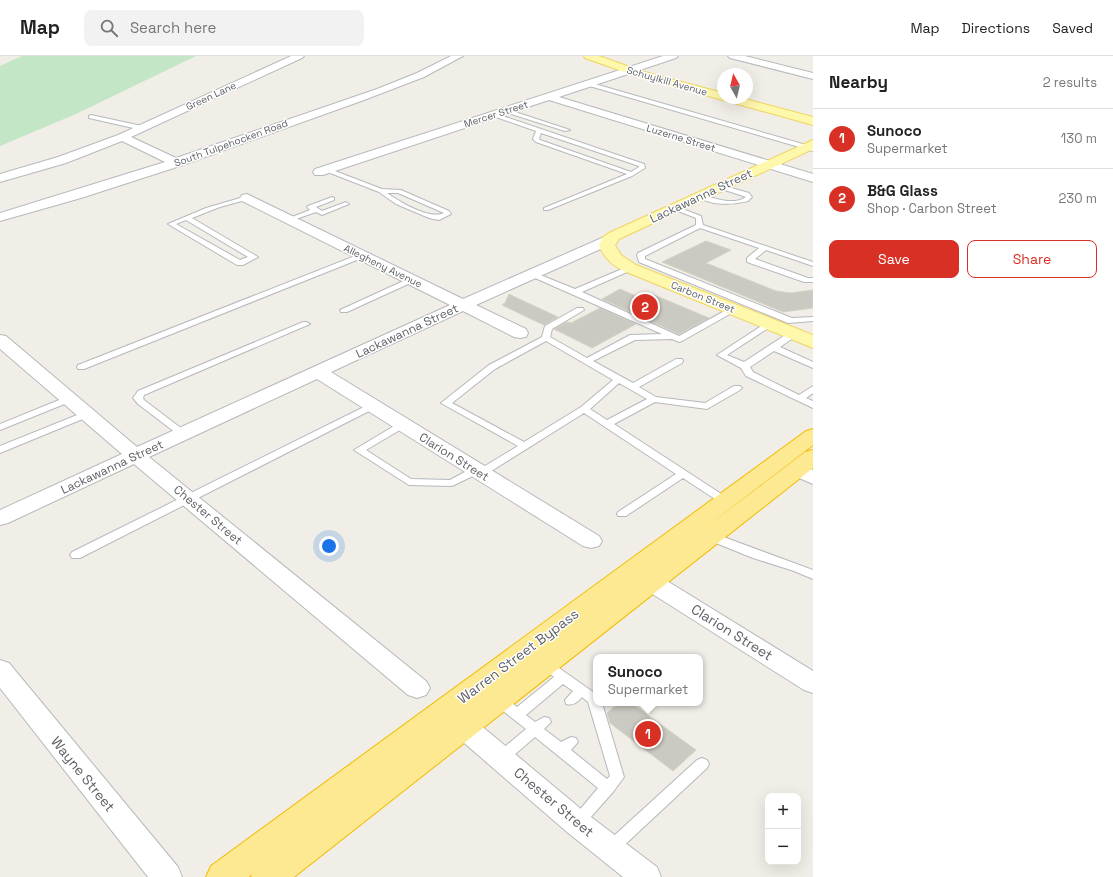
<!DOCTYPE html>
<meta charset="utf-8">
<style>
:root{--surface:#fff;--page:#f2f2f2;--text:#222;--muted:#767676;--line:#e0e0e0;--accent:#d93025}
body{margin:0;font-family:"Space Grotesk",sans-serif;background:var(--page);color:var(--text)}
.controls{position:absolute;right:12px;bottom:12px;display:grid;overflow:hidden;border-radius:8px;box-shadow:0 4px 16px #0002}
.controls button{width:36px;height:36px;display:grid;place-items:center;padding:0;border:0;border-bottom:1px solid var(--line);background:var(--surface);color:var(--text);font:20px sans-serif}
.compass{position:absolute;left:717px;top:12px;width:36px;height:36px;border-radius:50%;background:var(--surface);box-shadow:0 4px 16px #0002;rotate:352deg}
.you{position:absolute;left:329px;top:490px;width:14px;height:14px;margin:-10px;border:3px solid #fff;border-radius:50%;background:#1a73e8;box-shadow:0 0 0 6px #1a73e833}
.badge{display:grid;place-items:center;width:26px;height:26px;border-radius:50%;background:var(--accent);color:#fff;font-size:13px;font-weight:700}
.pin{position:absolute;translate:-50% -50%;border:2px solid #fff;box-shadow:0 1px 4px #0006}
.popup{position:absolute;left:593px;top:598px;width:110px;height:52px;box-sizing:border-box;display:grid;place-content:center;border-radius:8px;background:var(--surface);filter:drop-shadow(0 1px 3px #0005);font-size:13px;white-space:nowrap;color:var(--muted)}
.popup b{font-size:15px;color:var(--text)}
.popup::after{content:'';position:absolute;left:50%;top:100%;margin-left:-8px;border:8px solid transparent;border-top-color:var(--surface)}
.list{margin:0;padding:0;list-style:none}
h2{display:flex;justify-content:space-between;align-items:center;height:52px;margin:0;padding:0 16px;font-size:17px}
h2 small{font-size:13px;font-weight:400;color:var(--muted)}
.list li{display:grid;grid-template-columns:26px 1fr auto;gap:12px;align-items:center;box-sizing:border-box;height:60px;padding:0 16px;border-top:1px solid var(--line)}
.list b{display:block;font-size:15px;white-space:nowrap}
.list p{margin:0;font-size:13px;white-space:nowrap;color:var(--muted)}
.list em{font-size:13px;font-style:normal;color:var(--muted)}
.actions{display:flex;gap:8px;padding:12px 16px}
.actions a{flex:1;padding:9px 0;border:1px solid var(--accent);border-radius:8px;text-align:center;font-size:14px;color:var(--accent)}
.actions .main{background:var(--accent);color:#fff}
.icon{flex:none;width:22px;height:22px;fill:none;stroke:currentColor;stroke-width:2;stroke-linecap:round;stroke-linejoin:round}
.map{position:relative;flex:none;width:813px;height:821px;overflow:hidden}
header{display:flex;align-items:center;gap:24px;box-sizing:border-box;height:56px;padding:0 20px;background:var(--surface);border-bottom:1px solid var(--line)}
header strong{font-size:19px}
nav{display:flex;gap:22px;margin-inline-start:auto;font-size:14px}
.search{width:280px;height:36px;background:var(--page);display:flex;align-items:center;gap:10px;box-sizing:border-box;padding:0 14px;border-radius:8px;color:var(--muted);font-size:15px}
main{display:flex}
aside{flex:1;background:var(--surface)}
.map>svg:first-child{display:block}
.green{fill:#c3e7c6}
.building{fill:#cbcac2;stroke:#d5d1c4}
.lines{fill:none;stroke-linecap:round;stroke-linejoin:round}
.lane-casing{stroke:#b6b8bd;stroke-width:2}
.street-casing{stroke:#b6b8bd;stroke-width:2}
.primary-casing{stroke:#f0d35f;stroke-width:2}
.highway-casing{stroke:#f3bc03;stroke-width:2}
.lane{fill:#fff;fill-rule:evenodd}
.street{fill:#fff;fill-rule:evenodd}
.primary{fill:#fef8ad;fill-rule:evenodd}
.highway{fill:#fce991;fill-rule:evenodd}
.labels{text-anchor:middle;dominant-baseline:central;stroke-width:3;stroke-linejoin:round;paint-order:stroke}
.far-street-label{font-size:10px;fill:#5e6166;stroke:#fff}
.street-label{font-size:12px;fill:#5e6166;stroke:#fff}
.near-street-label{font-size:14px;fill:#5e6166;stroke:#fff}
</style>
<header>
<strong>Map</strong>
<div class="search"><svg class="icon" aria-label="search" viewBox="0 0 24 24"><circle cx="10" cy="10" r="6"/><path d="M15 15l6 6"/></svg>Search here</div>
<nav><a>Map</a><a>Directions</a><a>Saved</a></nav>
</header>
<main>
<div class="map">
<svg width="813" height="821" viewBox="0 0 813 821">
<rect width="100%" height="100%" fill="#f0eee6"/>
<polygon class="green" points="22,0 196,0 76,58 0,90 0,10"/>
<g class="building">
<polygon points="706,185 731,194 706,207 776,235 790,237 813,234 813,252 783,256 662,206"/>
<polygon points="620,233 645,244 654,239 709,262 679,278 602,243"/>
<polygon points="509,238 517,242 558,261 544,269 529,262 502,249 505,247"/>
<polygon points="600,252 636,268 592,292 554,273 567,266 571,267"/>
<polygon points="619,647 631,647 696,694 673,715 610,667 607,657"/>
</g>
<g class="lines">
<g class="lane-casing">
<g id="lane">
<polygon points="588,26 813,91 813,95 586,29 585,28"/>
<polygon points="505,54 509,54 570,74 565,75 505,56"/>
<path d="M493,58H497L644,108L645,112L632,120L548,154H544V152L627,118L536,86L533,83L536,75L493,60ZM541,77L639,110V111L631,116L540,84L539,83Z"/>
<polygon points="91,59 142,70 145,72 142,74 89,62 89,60"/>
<path d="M327,112L382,133L401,134L449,155L451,158L439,164L429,162L396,148L379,136L325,115V113ZM387,137H398L444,157C429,164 400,146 387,137Z"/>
<path d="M721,129L749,137L752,141L748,145C733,149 710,150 697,140L700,138C713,142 733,150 746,141L719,132V130Z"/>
<path d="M247,140L249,141V143L220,151L192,162L258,201L243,209H237L168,168L206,152ZM186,164L248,201L240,204L176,168Z"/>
<polygon points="332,141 334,142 334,144 316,151 322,155 346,146 349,148 322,159 316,156 290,165 287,163 310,154 307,151 308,150"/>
<polygon points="673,151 677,151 701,160 703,169 813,206 813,210 766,194 755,203 808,222 813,222 813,226 804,226 747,206 747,202 759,192 700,172 645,200 645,203 792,262 813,261 813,265 788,267 639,206 637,199 638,197 696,169 696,162 673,153"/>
<polygon points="360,198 366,198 367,200 84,313 78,313 77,311 78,309"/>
<path d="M629,210H632L636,212L582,236L679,280L730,252H736L737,254L682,285L679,286L672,283L635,284L593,305L633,327L676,303H682L683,305L682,307L639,331L656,341L705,347L734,330H740L742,332L740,334L707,353L655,346L614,368L729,443L730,445L729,447H721L683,422L626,460H618L617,458L618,456L676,418L584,357L485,419L481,420L477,418L452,430L409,429L354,394L399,367H405L407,369L405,371L366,394L411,423L450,424L472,412L476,411L480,413L518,390L441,347L489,309L542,281L545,270L577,252H583L584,254L552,273L550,281L587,302L630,279L662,278L526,218L527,216H533L575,233ZM546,285L613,324L581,351L524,386L452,347L495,313ZM619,327L647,343L607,364L590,353Z"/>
<polygon points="410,222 416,222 417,224 347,256 341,256 340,254"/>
<polygon points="303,266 306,266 310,268 144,339 143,342 144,344 186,376 188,378 186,380 180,380 138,348 133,342 138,335"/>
<polygon points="766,267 769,267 773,269 727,299 744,306 790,276 796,276 797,278 796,280 780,291 813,306 813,312 774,295 750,311 753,316 799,339 813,330 813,337 806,342 813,345 813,352 746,320 741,312 717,299"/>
<polygon points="69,340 72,341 74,343 72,345 0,374 0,368"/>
<polygon points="372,347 375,348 377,350 375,352 80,502 72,502 70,499 72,496"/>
<polygon points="87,355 92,358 90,360 0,397 0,390"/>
<polygon points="710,476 813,514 813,523 794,515 753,502 706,483 705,480 706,477"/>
<path d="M545,603L549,605L596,638V647H602L624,721L613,736L582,771L577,773L572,771L570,767L572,763L598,732L535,681L506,706L501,708L496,706L494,702L496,698L526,673L494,648L493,644L494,640C504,637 510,646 517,651L554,621L541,611L539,608L541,605ZM563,628L573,635L565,644L566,648C574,650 577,646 582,641L588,646L610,720L607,723L571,694L578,686L576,682L571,681L561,686L544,673L551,666L549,662L544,661L535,666L526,659Z"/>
<polygon points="702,702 707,704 709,708 707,712 616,797 611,799 606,797 604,792 606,787 697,704"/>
</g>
</g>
<g class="street-casing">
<g id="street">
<polygon points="291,0 304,0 302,2 131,81 176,102 377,33 417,17 451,0 463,0 424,21 364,44 180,110 81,142 0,165 0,157 165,106 122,85 66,107 0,126 0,118 58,101 118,79"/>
<polygon points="663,0 678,0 676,2 559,41 813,118 813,126 549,44 323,119 315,119 313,116 315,113"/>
<polygon points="728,0 745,0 813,17 813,23 730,2"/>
<polygon points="247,138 463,243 604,181 609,180 614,181 616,184 614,187 476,249 526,273 528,277 526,281 520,282 514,281 463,255 331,316 599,480 602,485 599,490 591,492 583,490 317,323 149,401 426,625 430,632 426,639 417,642 408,639 134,408 8,467 0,469 0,454 122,398 0,293 0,279 6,280 137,391 450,249 242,145 240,142 242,139"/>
<polygon points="797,408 813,414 813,428 790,418 787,414 790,410"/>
<polygon points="651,518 659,520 813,615 813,637 804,634 643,532 640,526 643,520"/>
<polygon points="0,604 9,607 178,811 182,821 148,821 0,632"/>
<polygon points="464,660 473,663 587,758 657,811 661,821 623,821 567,776 455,679 451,671 455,663"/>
</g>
</g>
<g class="primary-casing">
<g id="primary">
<polygon points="584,0 599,0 641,15 723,37 723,42 741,42 813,61 813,69 633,19 585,2"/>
<path d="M813,84V93L619,183L615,189L621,199L636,209L813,279V292L624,215C612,209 604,202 599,189L603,181L609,177Z"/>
</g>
</g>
<g class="highway-casing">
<polygon id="highway" points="813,373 813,389 697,478 805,396 813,394 813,412 294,821 251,821 252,818 249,821 206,821 211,810 806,375"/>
</g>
<use href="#lane" class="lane"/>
<use href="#street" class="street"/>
<use href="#primary" class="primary"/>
<use href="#highway" class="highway"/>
</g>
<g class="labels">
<g class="far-street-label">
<text transform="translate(667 25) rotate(16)">Schuylkill Avenue</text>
<text transform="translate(211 40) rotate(-25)">Green Lane</text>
<text transform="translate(496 58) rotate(-18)">Mercer Street</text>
<text transform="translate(681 82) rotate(17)">Luzerne Street</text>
<text transform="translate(231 87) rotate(-20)">South Tulpehocken Road</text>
<text transform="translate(383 210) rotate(26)">Allegheny Avenue</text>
<text transform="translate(703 241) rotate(22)">Carbon Street</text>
</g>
<g class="street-label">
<text transform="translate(701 140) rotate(-25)">Lackawanna Street</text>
<text transform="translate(407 275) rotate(-25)">Lackawanna Street</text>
<text transform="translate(454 401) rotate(32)">Clarion Street</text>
<text transform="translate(112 411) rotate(-25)">Lackawanna Street</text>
<text transform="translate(208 459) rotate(40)">Chester Street</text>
</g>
<g class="near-street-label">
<text transform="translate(732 576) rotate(32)">Clarion Street</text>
<text transform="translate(518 600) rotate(-37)">Warren Street Bypass</text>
<text transform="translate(83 718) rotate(51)">Wayne Street</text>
<text transform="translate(554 746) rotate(40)">Chester Street</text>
</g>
</g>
</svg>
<div class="controls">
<button>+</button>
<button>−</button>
</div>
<svg class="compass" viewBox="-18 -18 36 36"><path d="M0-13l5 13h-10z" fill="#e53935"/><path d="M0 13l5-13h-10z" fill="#767676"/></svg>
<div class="you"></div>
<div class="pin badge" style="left:648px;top:678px">1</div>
<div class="popup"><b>Sunoco</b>Supermarket</div>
<div class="pin badge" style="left:645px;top:251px">2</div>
</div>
<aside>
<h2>Nearby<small>2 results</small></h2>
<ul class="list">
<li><span class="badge">1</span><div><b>Sunoco</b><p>Supermarket</p></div><em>130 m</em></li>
<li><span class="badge">2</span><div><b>B&amp;G Glass</b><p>Shop · Carbon Street</p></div><em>230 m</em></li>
</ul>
<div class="actions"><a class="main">Save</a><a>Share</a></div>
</aside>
</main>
